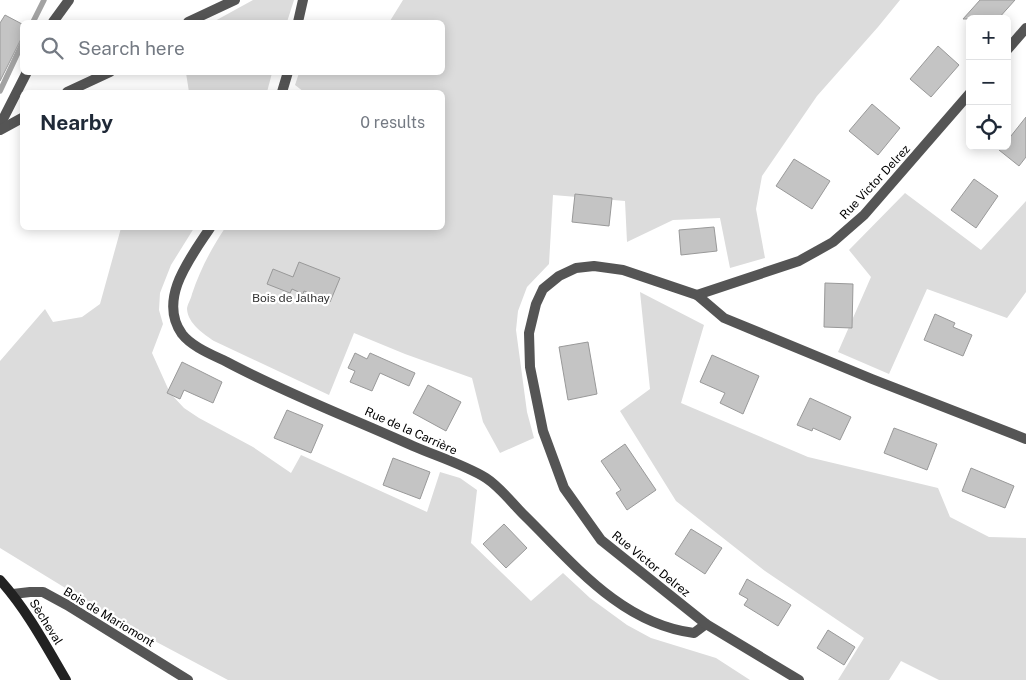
<!DOCTYPE html>
<meta charset="utf-8">
<style>
:root{--surface:#fff;--page:#f6f6f7;--text:#1f2937;--muted:#747a83;--line:#e0e1e3}
body{margin:0;font-family:"Public Sans",sans-serif;background:var(--page);color:var(--text)}
.controls{position:absolute;right:15px;top:15px;display:grid;overflow:hidden;border-radius:8px;box-shadow:0 2px 12px #0003}
.controls button{width:45px;height:45px;display:grid;place-items:center;padding:0;border:0;border-bottom:1px solid var(--line);background:var(--surface);color:var(--text);font:25px sans-serif}
.list{margin:0;padding:0;list-style:none}
h2{display:flex;justify-content:space-between;align-items:center;height:65px;margin:0;padding:0 20px;font-size:21px}
h2 small{font-size:16px;font-weight:400;color:var(--muted)}
.icon{flex:none;width:28px;height:28px;fill:none;stroke:currentColor;stroke-width:2;stroke-linecap:round;stroke-linejoin:round}
.map{position:relative;flex:none;width:1026px;height:680px;overflow:hidden}
.search{position:absolute;background:var(--surface);box-shadow:0 2px 12px #0003;left:20px;top:20px;width:425px;height:55px;display:flex;align-items:center;gap:12px;box-sizing:border-box;padding:0 18px;border-radius:8px;color:var(--muted);font-size:19px}
.panel{position:absolute;background:var(--surface);box-shadow:0 2px 12px #0003;left:20px;top:90px;width:425px;height:140px;border-radius:8px}
.map>svg:first-child{display:block}
.green{fill:#dcdcdc}
.lines{fill:none;stroke-linecap:round;stroke-linejoin:round}
.stream{stroke:#a3a3a3;stroke-width:5.5}
.building{fill:#c4c4c4;stroke:#999}
.street{stroke:#555;stroke-width:10}
.secondary{stroke:#222;stroke-width:10}
.labels{text-anchor:middle;dominant-baseline:central;stroke-width:4.5;stroke-linejoin:round;paint-order:stroke}
.street-label{font-size:12px;fill:#000;stroke:#fff}
.park-label{font-size:12px;fill:#333;stroke:#fff}
</style>
<div class="map">
<svg width="1026" height="680" viewBox="0 0 1026 680">
<rect width="100%" height="100%" fill="#fff"/>
<g class="green">
<polygon points="253,0 294,0 287,22 213,22"/>
<path d="M403,0H900L878,27L817,96L762,176L756,209L765,258L730,268L720,218L673,220L627,242L625,201L553,195L549,264L527,287L518,311L516,330L527,412L534,438L500,453L483,422L472,378L405,354L354,333L329,395L214,341C204,334 188,324 187,309C187,305 191,299 192,294C200,270 211,249 225,228H442V92H304L295,85L299,73L442,72V22H347L390,21Z"/>
<polygon points="186,73 186,72 272,73 267,92 189,92"/>
<polygon points="905,193 981,250 1026,201 1026,292 1007,318 927,289 889,374 838,352 871,277 849,250"/>
<polygon points="121,228 194,228 171,265 160,293 159,310 163,324 152,353 170,393 184,408 199,418 253,447 291,473 301,455 427,512 440,472 460,478 477,490 471,543 531,601 563,573 590,598 627,625 651,638 716,658 750,680 228,680 134,630 0,548 0,361 45,309 53,322 82,317 100,304"/>
<polygon points="640,292 704,325 681,403 808,457 938,488 950,517 989,537 1026,538 1026,680 939,680 901,661 889,680 838,680 864,638 765,571 676,501 620,411 650,389"/>
</g>
<g class="lines">
<g class="stream">
<polyline points="33,22 44,0"/>
<polyline points="0,91 22,44"/>
</g>
</g>
<g class="building">
<polygon points="980,0 1015,0 998,19 963,19"/>
<polygon points="5,15 22,24 22,37 0,81 0,23"/>
<polygon points="938,46 959,65 931,97 910,79"/>
<polygon points="872,104 900,128 878,155 849,131"/>
<polygon points="1026,117 1026,157 1019,166 999,150 1003,146 1007,146 1007,141"/>
<polygon points="794,159 830,181 812,209 776,186"/>
<polygon points="974,179 998,196 976,228 951,210"/>
<polygon points="575,194 612,198 609,226 572,222"/>
<polygon points="714,227 717,251 681,255 679,230"/>
<polygon points="299,262 340,278 330,302 304,291 303,294 292,289 290,293 267,284 273,269 293,277"/>
<polygon points="825,283 853,284 852,328 824,327"/>
<polygon points="935,314 955,323 953,327 972,335 963,356 924,340"/>
<polygon points="588,342 597,394 568,400 559,347"/>
<polygon points="355,353 367,359 370,353 415,373 409,386 380,373 372,391 350,382 355,371 348,368"/>
<polygon points="712,355 759,376 743,414 720,403 725,393 700,382"/>
<polygon points="182,362 222,382 213,403 184,390 180,399 167,393"/>
<polygon points="428,385 461,402 446,431 413,413"/>
<polygon points="810,398 851,417 840,440 813,428 812,431 797,425"/>
<polygon points="287,410 323,425 311,453 274,438"/>
<polygon points="894,428 937,444 927,470 884,453"/>
<polygon points="625,444 656,490 627,510 616,493 621,490 601,461"/>
<polygon points="393,458 430,472 420,499 383,485"/>
<polygon points="971,468 1014,486 1005,508 962,491"/>
<polygon points="504,524 527,548 506,568 483,544"/>
<polygon points="691,529 722,548 705,574 675,554"/>
<polygon points="747,579 791,605 778,626 744,605 748,599 739,594"/>
<polygon points="828,630 855,647 844,665 817,648"/>
</g>
<g class="lines">
<g class="street">
<polyline points="53,22 69,0"/>
<polyline points="188,22 235,0"/>
<polyline points="298,22 303,0"/>
<polyline points="1007,50 1026,28"/>
<polyline points="67,92 110,72"/>
<polyline points="282,92 288,72"/>
<polyline points="0,125 27,72"/>
<polyline points="0,130 22,118"/>
<path d="M210,228C191,257 157,299 182,334C192,347 213,355 227,362C287,394 351,418 413,446C436,456 465,465 486,478C500,487 512,503 524,515C573,563 621,624 694,633L706,624"/>
<polyline points="697,295 799,261 833,242 864,215 970,93"/>
<polyline points="13,594 30,592 43,592 67,605 188,680"/>
<polyline points="799,680 706,624 601,540 564,488 543,431 530,367 529,333 536,304 543,289 559,276 576,268 594,266 623,270 697,295 724,318 872,379 1026,439"/>
</g>
<path class="secondary" d="M0,580C27,610 46,646 66,680"/>
</g>
<g class="labels">
<g class="street-label">
<text transform="translate(875 182) rotate(-47)">Rue Victor Delrez</text>
<text transform="translate(411 431) rotate(24)">Rue de la Carrière</text>
<text transform="translate(651 564) rotate(39)">Rue Victor Delrez</text>
<text transform="translate(109 617) rotate(31)">Bois de Mariomont</text>
<text transform="translate(46 622) rotate(58)">Sècheval</text>
</g>
<g class="park-label">
<text x="291" y="298">Bois de Jalhay</text>
</g>
</g>
</svg>
<div class="controls">
<button>+</button>
<button>−</button>
<button><svg class="icon" aria-label="locate" viewBox="0 0 24 24"><circle cx="12" cy="12" r="6"/><path d="M12 2v4M12 18v4M2 12h4M18 12h4"/></svg></button>
</div>
<div class="search"><svg class="icon" aria-label="search" viewBox="0 0 24 24"><circle cx="10" cy="10" r="6"/><path d="M15 15l6 6"/></svg>Search here</div>
<section class="panel">
<h2>Nearby<small>0 results</small></h2>
<ul class="list">
</ul>
</section>
</div>
